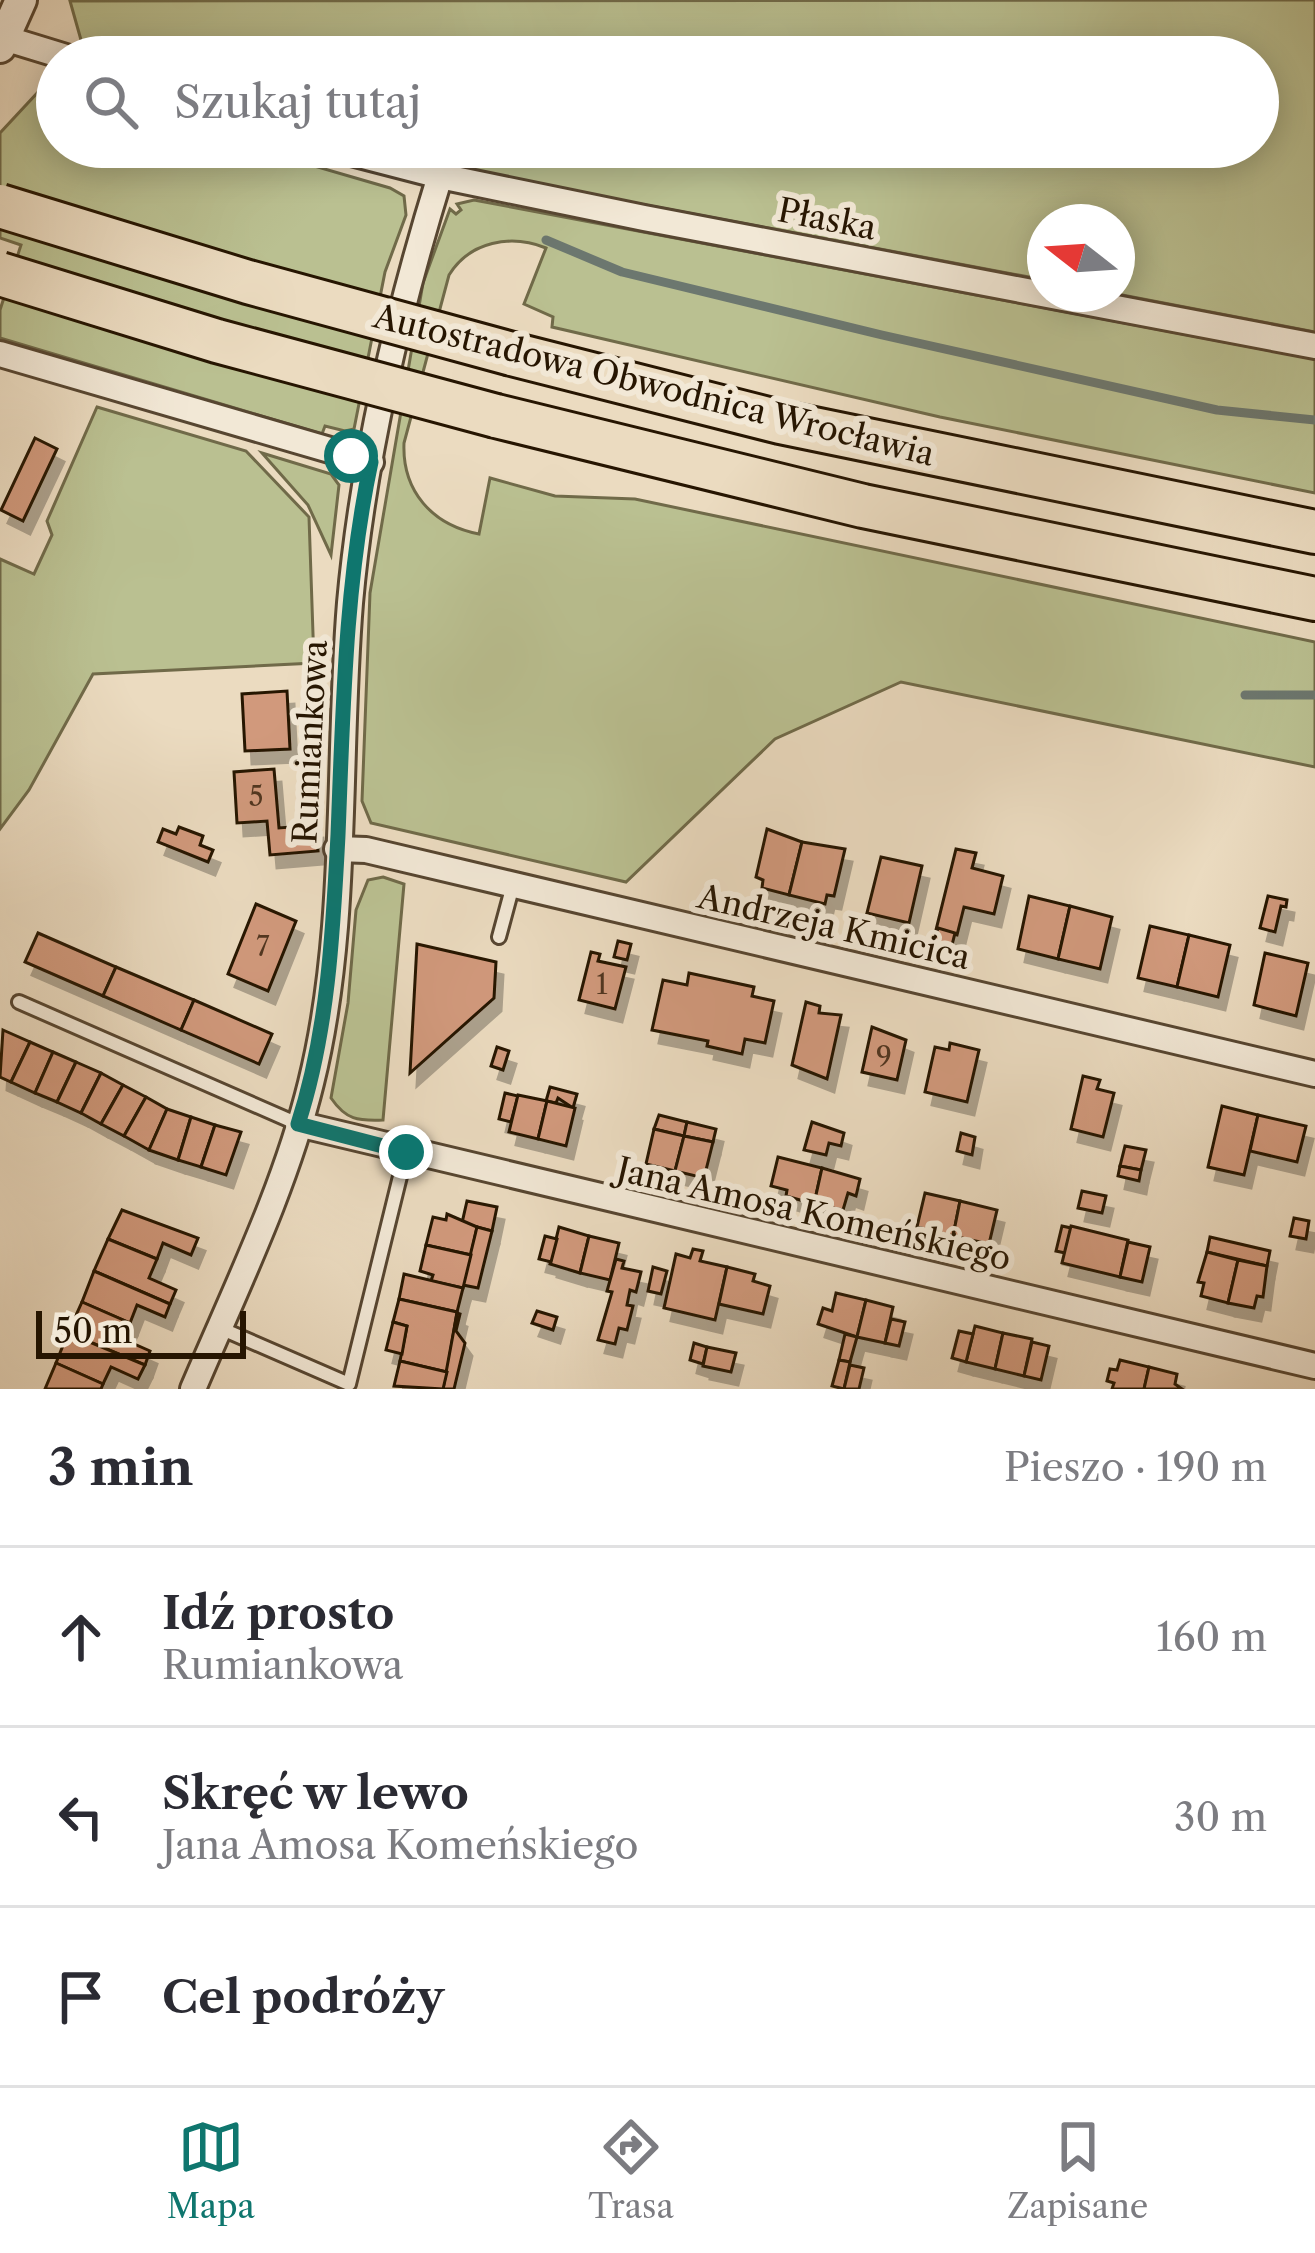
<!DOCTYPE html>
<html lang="pl">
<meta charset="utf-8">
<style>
:root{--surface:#fff;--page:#f2f2f3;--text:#2b2b33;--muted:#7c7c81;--line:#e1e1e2;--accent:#0f766e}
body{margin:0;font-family:"Libre Caslon Text",serif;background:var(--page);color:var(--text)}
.compass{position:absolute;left:1027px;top:204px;width:108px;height:108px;border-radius:50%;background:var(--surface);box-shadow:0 6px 30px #0003;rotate:287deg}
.scale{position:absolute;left:36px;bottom:30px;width:210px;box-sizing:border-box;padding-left:12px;border:6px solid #261501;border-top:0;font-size:33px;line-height:42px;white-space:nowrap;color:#261501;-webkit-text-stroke:9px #f2e8d6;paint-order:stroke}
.stop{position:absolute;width:36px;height:36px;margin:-27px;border:9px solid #0f766e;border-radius:50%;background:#fff}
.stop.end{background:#0f766e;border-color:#fff;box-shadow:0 3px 12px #0008}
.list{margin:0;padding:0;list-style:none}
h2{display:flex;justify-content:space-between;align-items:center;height:156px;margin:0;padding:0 48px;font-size:51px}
h2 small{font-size:39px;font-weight:400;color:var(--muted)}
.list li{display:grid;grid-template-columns:78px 1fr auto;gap:36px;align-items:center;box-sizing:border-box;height:180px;padding:0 48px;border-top:3px solid var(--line)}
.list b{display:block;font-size:45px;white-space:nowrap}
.list p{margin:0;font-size:39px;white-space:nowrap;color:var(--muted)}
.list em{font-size:39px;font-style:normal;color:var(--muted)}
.icon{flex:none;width:66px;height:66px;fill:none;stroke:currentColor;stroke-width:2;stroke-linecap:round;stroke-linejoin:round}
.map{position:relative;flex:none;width:1315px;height:1389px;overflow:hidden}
.search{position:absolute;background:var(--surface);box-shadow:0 6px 30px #0003;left:36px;right:36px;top:36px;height:132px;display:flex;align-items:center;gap:30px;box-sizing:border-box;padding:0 42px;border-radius:66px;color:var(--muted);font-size:45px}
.sheet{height:696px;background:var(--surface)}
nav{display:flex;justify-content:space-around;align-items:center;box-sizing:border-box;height:168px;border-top:3px solid var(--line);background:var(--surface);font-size:33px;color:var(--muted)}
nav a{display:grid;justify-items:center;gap:6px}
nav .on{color:var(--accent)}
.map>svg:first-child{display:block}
.green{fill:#bac091;stroke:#706a49;stroke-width:3}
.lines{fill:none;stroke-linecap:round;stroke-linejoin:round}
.stream{stroke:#6c776f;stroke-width:9}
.building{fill:#d1997c;stroke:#261501;stroke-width:3;filter:url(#shadow)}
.service-casing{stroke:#574631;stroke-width:18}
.minor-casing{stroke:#574631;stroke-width:30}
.tertiary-casing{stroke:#574631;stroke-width:36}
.motorway-casing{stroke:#261501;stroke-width:48}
.service{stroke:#f2e8d6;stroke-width:12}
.minor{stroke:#f2e8d6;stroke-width:24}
.tertiary{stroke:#f2e8d6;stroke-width:30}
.motorway{stroke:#ebdbc0;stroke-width:42}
.motorway-bridge-casing{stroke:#261501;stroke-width:48;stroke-linecap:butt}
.motorway-bridge{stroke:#ebdbc0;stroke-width:42}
.route{stroke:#0f766e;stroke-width:15}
.labels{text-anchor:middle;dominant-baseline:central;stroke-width:12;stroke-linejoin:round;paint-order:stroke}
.number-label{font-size:27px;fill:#513620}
.street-label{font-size:33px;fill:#261501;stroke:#f2e8d6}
</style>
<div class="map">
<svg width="1315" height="1389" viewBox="0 0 1315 1389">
<defs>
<filter id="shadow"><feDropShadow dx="7" dy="13" stdDeviation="0" flood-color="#0004"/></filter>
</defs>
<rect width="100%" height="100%" fill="#ebdbc0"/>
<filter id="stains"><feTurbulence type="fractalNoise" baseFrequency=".00167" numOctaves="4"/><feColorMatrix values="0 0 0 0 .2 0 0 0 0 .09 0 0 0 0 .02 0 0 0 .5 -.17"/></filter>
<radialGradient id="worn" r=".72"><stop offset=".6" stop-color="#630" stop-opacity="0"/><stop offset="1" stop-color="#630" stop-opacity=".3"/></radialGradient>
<g class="green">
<polygon points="1315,0 1315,332 1117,294 1117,222 1045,222 1045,280 518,181 372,147 1258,147 1258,57 109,57 83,47 70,1"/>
<polygon points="53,76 57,77 57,147 249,147 390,188 404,196 406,215 385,272 354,429 345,431 325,426 322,434 0,338 0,310 21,245 0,238 0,133"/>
<path d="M474,200L1315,359V493L940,417L552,327L553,317L524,304L546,248C511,234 470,241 449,275L404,443C402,491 432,525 479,534L490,478L555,496L635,499L1315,642V767L901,682L775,739L626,882L371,823L362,801L370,593L423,283L450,209L456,214L461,210L457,204Z"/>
<polygon points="97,407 246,451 309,517 314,663 93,674 29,790 0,829 0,559 34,574 52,535 47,521"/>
<polygon points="262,453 331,474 339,485 331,555 308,505"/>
<path d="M383,877L404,884L383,1120C358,1121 346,1120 331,1098L348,1003L356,910L368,880Z"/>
</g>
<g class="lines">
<g class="stream">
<polyline points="546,240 622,272 882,335 1217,410 1315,420"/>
<polyline points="1245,695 1315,695"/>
</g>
</g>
<g class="building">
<polygon points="35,438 57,449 23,521 1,510"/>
<polygon points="287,691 290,749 245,751 242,694"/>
<polygon points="274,769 279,828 316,825 318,851 270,855 267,821 237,823 234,772"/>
<polygon points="179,827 203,836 200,845 213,850 208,862 158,842 163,829 176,834"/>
<polygon points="767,829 802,842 789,895 762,888 763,880 756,877"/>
<polygon points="802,842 845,849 834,896 827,895 825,904 789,895"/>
<polygon points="956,849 976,853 972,868 1003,876 994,914 964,907 957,935 936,930"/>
<polygon points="881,857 922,866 909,923 867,913"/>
<polygon points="1029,896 1070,906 1058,959 1018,949"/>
<polygon points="1268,896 1287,900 1286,907 1281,906 1275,932 1260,928"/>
<polygon points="256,904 296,921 268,991 228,974"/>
<polygon points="1070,906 1112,917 1100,969 1058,959"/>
<polygon points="1150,926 1189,935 1177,987 1138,978"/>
<polygon points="938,928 955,933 950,953 932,948"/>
<polygon points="38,933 116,967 103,996 25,962"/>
<polygon points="1189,935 1230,945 1218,997 1177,987"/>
<polygon points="618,941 631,944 627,960 614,957"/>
<polygon points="417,944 496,962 494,998 410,1073"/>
<polygon points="591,952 600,954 598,961 626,967 615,1009 579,1000"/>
<polygon points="1265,953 1308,963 1296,1016 1254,1005"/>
<polygon points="116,967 194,1000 181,1030 103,996"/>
<polygon points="689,973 754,987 752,996 774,1001 765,1043 745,1039 742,1054 707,1046 708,1041 652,1030 663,980 687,985"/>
<polygon points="194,1000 272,1034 259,1064 181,1030"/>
<polygon points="806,1002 820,1006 819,1013 841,1015 827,1079 792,1065"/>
<polygon points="872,1027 906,1040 897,1080 862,1072"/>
<polygon points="3,1030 30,1042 11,1082 0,1077"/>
<polygon points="30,1042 53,1052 35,1093 11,1082"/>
<polygon points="950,1043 979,1050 967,1102 925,1092 935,1047 949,1050"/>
<polygon points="497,1047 509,1051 503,1070 491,1066"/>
<polygon points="53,1052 76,1062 57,1102 35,1093"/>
<polygon points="76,1062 101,1073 81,1113 57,1102"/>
<polygon points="101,1073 123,1085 101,1124 81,1113"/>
<polygon points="1083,1076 1100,1080 1097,1089 1114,1093 1103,1137 1071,1129"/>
<polygon points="123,1085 146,1097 124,1136 101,1124"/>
<polygon points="550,1087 577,1094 573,1108 558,1098 556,1103 546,1101"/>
<polygon points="505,1093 518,1096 511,1122 499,1119"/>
<polygon points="518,1095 547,1101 538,1139 509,1132"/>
<polygon points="146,1097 167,1109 149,1150 124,1136"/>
<polygon points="547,1101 575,1108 566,1146 538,1139"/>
<polygon points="1222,1106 1258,1115 1244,1175 1208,1167"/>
<polygon points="167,1109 191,1117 178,1160 149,1150"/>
<polygon points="659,1115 687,1122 684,1136 654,1129"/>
<polygon points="1258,1115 1306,1126 1297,1162 1250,1151"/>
<polygon points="191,1117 215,1125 201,1167 178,1160"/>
<polygon points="687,1122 716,1129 713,1142 684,1136"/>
<polygon points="812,1122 844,1133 841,1146 829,1143 826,1155 804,1150"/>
<polygon points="215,1125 241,1132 226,1175 201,1167"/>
<polygon points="654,1129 684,1136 675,1171 646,1164"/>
<polygon points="961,1133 975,1137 972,1155 957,1151"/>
<polygon points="684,1136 713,1142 704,1178 675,1171"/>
<polygon points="1125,1146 1146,1150 1141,1170 1120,1166"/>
<polygon points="778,1157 822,1168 814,1204 786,1196 787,1190 771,1186"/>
<polygon points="1120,1166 1141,1170 1139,1181 1118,1176"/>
<polygon points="822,1168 860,1179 856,1196 848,1193 843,1210 814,1204"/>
<polygon points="1082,1191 1106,1196 1102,1213 1078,1208"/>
<polygon points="925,1193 960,1201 953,1236 917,1227"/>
<polygon points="467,1201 497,1207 492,1231 462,1223"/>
<polygon points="960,1201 997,1210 989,1244 953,1236"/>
<polygon points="122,1210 198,1238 191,1255 163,1243 157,1259 108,1239"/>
<polygon points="447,1214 477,1227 471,1255 426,1245 433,1217 446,1220"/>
<polygon points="1294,1218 1309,1221 1306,1239 1290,1236"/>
<polygon points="1062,1226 1071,1228 1065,1253 1056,1251"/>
<polygon points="1071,1226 1128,1240 1120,1277 1062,1263"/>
<polygon points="477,1227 492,1231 478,1288 463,1285"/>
<polygon points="559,1227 589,1236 580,1273 550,1264"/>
<polygon points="545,1236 557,1239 551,1262 539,1259"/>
<polygon points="589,1236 619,1243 610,1280 580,1273"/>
<polygon points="1210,1237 1270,1251 1267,1266 1207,1252"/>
<polygon points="108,1239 157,1259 149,1278 176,1290 170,1304 94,1271"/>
<polygon points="1128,1242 1150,1247 1142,1282 1120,1277"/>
<polygon points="426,1245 471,1255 463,1288 431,1281 433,1275 420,1271"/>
<polygon points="693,1249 703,1251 700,1261 727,1267 715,1320 664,1308 676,1254 690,1258"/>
<polygon points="1207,1252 1238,1260 1228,1303 1201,1296 1204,1283 1198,1282"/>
<polygon points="616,1259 624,1261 622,1268 641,1272 636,1292 630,1290 627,1305 633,1306 627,1330 619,1328 615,1344 598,1340 612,1292 607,1291"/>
<polygon points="1238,1260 1267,1266 1263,1297 1257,1296 1254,1308 1228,1303"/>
<polygon points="653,1267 667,1271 661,1294 648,1291"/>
<polygon points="727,1267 755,1274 753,1281 770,1286 763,1314 719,1304"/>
<polygon points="94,1271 170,1304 165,1317 137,1305 130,1323 82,1302"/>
<polygon points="404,1274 463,1288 457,1312 399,1299"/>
<polygon points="836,1293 866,1300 857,1337 818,1324 823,1308 832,1311"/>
<polygon points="399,1299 457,1312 447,1372 400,1361 407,1326 393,1322"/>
<polygon points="866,1300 893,1307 885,1343 857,1337"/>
<polygon points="82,1302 130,1323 123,1339 150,1351 145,1365 68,1333"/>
<polygon points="537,1311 557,1317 553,1330 532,1323"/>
<polygon points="457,1313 460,1314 456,1331 465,1343 454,1389 443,1389"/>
<polygon points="891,1319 905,1322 899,1346 885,1343"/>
<polygon points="393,1322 407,1326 402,1354 386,1350"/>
<polygon points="975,1326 1003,1333 995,1369 966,1362"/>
<polygon points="959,1331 973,1334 966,1362 952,1358"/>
<polygon points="68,1333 145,1365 138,1379 111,1367 103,1384 56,1363"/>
<polygon points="1003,1333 1032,1339 1024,1376 995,1369"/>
<polygon points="845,1334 857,1337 850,1362 839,1360"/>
<polygon points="1032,1342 1049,1346 1041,1380 1024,1376"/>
<polygon points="694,1343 707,1347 703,1364 690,1360"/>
<polygon points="707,1347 736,1353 731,1372 703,1366"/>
<polygon points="839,1360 850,1362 844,1389 832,1386"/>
<polygon points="1120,1360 1149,1367 1144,1389 1112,1389 1114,1383 1107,1381 1110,1369 1117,1370"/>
<polygon points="400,1361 447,1372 443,1389 394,1386"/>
<polygon points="56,1363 103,1384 101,1389 45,1389"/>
<polygon points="850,1365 864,1368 859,1389 844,1389"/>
<polygon points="1149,1367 1177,1374 1175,1384 1182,1389 1144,1389"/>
</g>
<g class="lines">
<g class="service-casing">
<g id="service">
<polyline points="499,937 513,885"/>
<polyline points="19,1002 298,1124"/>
<polyline points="220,1328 349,1384 406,1152"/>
</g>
</g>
<g class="minor-casing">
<g id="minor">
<polyline points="4,38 66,57"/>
<polyline points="328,147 440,176 644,218 1315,346"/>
<polyline points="0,354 371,462"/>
<polyline points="337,849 366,850 1315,1074"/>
<polyline points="298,1124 1315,1366"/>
<path d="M193,1389C235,1290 285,1189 311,1083C349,930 337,760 350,603C363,457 397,315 440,176"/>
</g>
</g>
<g class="tertiary-casing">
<polyline id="tertiary" points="0,47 21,0"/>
</g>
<g class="motorway-casing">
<g id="motorway">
<polyline points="512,354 780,422 1315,532"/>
<polyline points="496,416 863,506 1315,599"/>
</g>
</g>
<use href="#service" class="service"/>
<use href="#minor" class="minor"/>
<use href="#tertiary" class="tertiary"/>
<use href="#motorway" class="motorway"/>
<g class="motorway-bridge-casing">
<g id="motorway-bridge">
<polyline points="0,206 248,282 512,354"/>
<polyline points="0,274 217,341 496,416"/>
</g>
</g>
<use href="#motorway-bridge" class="motorway-bridge"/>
</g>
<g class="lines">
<path class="route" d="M351,456L371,462C345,584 343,711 338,835C333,932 328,1032 298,1124L406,1152"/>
</g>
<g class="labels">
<g class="number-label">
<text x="256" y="796">5</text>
<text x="263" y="946">7</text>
<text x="602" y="984">1</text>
<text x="884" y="1056">9</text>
</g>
<g class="street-label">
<text transform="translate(827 219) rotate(11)">Płaska</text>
<text transform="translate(654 385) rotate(14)">Autostradowa Obwodnica Wrocławia</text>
<text transform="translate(310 742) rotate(-87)">Rumiankowa</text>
<text transform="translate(834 927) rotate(13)">Andrzeja Kmicica</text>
<text transform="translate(814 1214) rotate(13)">Jana Amosa Komeńskiego</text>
</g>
</g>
<rect width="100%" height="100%" filter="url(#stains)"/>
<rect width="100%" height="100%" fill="url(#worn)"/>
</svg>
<svg class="compass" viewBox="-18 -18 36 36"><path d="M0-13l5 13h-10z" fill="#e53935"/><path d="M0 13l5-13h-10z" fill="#7c7c81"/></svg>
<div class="scale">50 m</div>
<div class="stop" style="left:351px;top:456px"></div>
<div class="stop end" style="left:406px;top:1152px"></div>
<div class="search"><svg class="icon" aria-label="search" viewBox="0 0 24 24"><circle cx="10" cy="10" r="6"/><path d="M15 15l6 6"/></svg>Szukaj tutaj</div>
</div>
<section class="sheet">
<h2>3 min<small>Pieszo · 190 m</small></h2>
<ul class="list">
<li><svg class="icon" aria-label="ahead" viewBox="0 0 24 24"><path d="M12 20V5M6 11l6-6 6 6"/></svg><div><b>Idź prosto</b><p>Rumiankowa</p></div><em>160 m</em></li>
<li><svg class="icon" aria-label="left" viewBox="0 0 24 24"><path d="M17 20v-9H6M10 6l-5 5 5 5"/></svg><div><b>Skręć w lewo</b><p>Jana Amosa Komeńskiego</p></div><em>30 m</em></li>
<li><svg class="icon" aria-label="arrive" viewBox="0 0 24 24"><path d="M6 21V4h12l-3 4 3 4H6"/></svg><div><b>Cel podróży</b></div></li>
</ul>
</section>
<nav>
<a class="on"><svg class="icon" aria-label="map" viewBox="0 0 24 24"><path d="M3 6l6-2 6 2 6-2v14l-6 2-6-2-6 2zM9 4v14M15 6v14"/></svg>Mapa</a>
<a><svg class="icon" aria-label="directions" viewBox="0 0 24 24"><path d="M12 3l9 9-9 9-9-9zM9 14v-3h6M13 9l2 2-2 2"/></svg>Trasa</a>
<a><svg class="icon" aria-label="saved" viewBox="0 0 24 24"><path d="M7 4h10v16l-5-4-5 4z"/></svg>Zapisane</a>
</nav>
